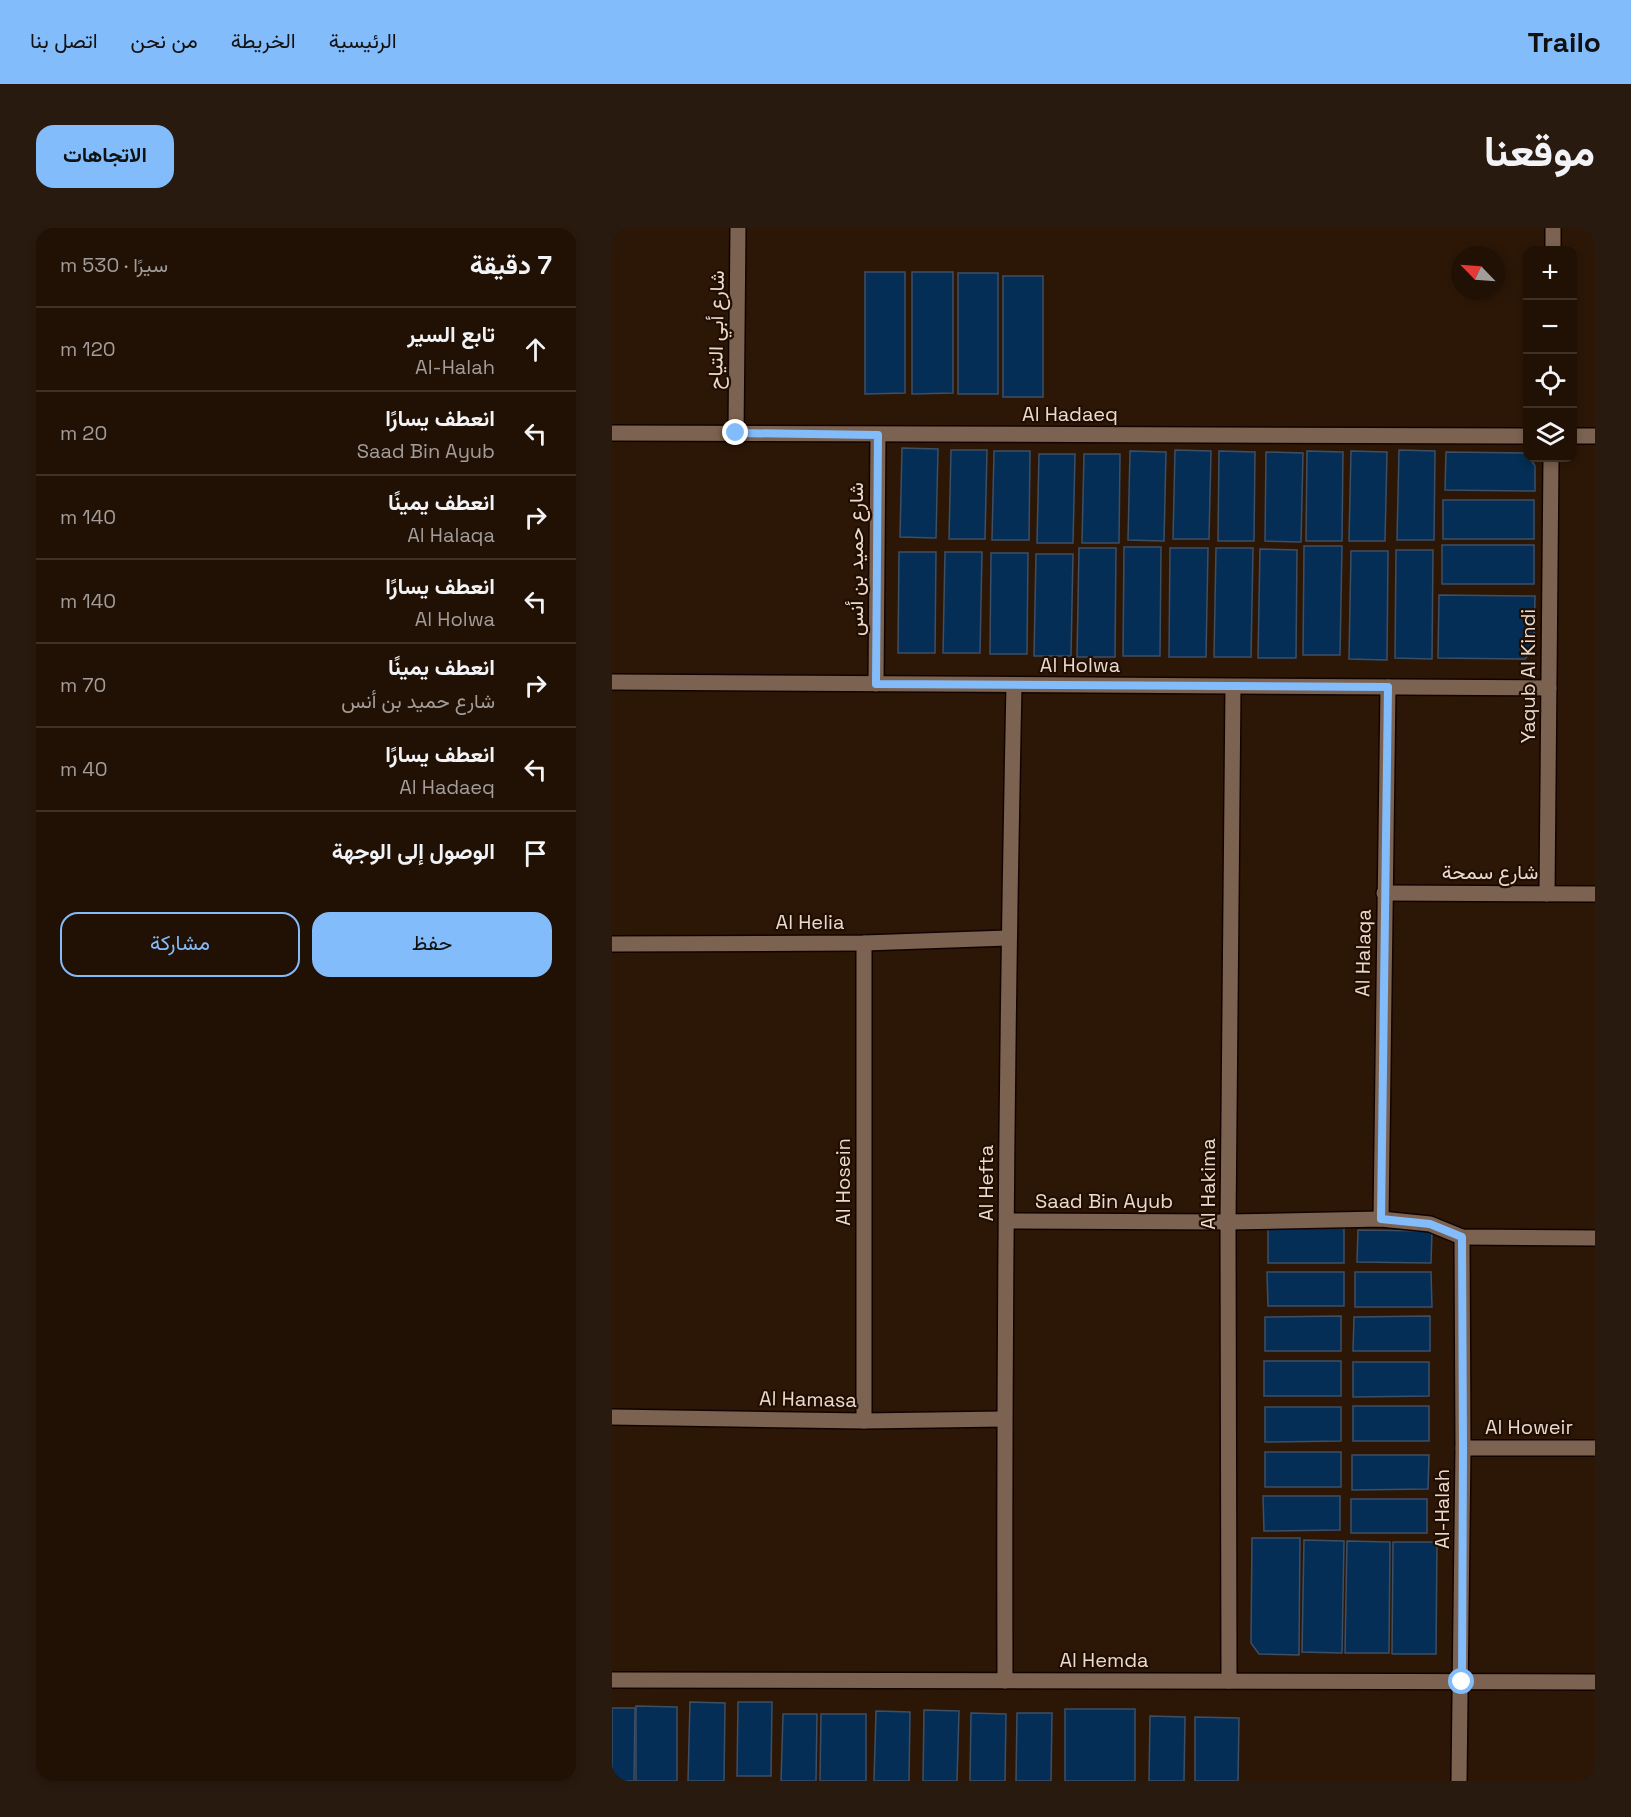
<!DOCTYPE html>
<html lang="ar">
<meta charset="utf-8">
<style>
:root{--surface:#211105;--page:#291a0f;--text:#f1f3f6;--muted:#a29d9a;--line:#3e3127;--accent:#83bcfb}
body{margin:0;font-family:"Space Grotesk",Vazirmatn,sans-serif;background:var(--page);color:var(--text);direction:rtl}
.controls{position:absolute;right:18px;top:18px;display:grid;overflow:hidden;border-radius:12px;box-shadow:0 3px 9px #0003}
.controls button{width:54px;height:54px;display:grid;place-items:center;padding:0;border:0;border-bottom:2px solid var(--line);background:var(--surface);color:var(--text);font:30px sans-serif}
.compass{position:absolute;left:839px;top:18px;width:54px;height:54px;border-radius:50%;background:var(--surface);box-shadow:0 3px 9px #0003;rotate:295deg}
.stop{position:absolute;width:18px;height:18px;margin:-14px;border:4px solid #83bcfb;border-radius:50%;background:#fff}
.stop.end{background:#83bcfb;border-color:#fff;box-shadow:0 2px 6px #0008}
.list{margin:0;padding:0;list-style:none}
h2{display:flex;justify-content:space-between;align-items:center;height:78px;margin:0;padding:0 24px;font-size:26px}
h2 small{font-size:20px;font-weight:400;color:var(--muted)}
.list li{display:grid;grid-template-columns:39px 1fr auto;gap:18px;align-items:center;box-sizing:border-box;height:84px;padding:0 24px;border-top:2px solid var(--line)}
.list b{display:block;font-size:22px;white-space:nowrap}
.list p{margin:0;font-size:20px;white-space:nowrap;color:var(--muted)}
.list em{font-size:20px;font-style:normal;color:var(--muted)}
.actions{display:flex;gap:12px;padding:18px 24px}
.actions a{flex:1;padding:14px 0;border:2px solid var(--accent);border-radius:18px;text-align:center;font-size:21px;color:var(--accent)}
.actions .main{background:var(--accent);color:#111}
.icon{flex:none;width:33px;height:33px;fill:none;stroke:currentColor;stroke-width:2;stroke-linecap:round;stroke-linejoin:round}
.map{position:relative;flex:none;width:983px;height:1553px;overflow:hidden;direction:ltr;border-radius:18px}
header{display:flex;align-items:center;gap:36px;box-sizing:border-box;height:84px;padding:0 30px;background:var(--accent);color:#111}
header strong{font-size:28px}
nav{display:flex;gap:33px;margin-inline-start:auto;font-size:21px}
.intro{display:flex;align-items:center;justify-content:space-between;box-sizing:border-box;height:144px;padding:0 36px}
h1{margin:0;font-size:42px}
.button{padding:15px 27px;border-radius:18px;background:var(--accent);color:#111;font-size:21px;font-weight:700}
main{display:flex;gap:36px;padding:0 36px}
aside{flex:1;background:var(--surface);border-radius:18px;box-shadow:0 3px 9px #0003}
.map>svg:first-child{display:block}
.building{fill:#042e56;stroke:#3d4f65;stroke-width:1.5}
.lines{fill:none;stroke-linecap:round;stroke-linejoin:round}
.minor-casing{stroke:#130300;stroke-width:18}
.minor{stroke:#7c6351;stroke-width:15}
.route{stroke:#83bcfb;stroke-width:8}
.labels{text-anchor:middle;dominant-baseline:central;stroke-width:4.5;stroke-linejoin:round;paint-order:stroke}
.street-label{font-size:20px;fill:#e9dad0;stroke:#220e01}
</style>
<header>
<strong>Trailo</strong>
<nav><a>الرئيسية</a><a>الخريطة</a><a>من نحن</a><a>اتصل بنا</a></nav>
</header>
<div class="intro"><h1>موقعنا</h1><a class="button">الاتجاهات</a></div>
<main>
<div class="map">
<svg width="983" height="1553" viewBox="0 0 983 1553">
<rect width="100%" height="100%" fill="#2c1707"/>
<g class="building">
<polygon points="253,44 293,44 293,165 253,166"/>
<polygon points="300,44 341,44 341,165 300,166"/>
<rect x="346" y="45" width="40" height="121"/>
<rect x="391" y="48" width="40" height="121"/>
<polygon points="290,220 326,221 324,310 288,309"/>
<polygon points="339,222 375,222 373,311 337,311"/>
<polygon points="563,222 599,223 597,311 561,311"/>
<polygon points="787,222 823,223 822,312 785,312"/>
<polygon points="382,223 418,223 417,312 380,312"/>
<polygon points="518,223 554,224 552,313 516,312"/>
<polygon points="607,223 643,224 642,313 606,313"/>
<polygon points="695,223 731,224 730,313 694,313"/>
<polygon points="739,223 775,224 773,313 737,313"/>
<polygon points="654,224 691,225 689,314 653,313"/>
<polygon points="834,224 914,225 915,230 918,230 923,238 923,263 833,262"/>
<polygon points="427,226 463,226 461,315 425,315"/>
<polygon points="472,226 508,226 507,315 470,315"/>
<rect x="831" y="272" width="91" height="39"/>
<rect x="830" y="317" width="92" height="39"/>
<polygon points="692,318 730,318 728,427 691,427"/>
<polygon points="512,319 549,319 548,428 511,428"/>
<polygon points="467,320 504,320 503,429 465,429"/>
<polygon points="558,320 596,320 594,429 557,429"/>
<polygon points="604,320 641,320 639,429 602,429"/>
<polygon points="648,321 685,322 684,430 646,430"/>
<polygon points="784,322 821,322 820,431 783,430"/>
<polygon points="739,323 776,323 775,432 737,431"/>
<polygon points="287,324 324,324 323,425 286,425"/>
<polygon points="333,324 370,324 368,425 331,425"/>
<polygon points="379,325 416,325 415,426 378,426"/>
<polygon points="424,326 461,326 459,428 422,428"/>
<polygon points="827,367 923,368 922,420 913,431 826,430"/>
<rect x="656" y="1000" width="76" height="35"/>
<polygon points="746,1002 820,1003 819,1035 745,1034"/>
<polygon points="655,1044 732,1044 732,1078 656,1078"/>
<polygon points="743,1044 819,1044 820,1079 743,1079"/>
<polygon points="729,1088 729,1123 653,1123 653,1089"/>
<polygon points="818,1088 818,1123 741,1123 742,1089"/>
<rect x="652" y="1133" width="77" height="35"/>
<polygon points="741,1134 817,1134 817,1168 741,1169"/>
<rect x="741" y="1178" width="76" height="35"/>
<polygon points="653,1179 729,1179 729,1213 653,1214"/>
<rect x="653" y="1224" width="76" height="35"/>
<polygon points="740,1227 817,1227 816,1261 740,1262"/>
<polygon points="651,1268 728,1268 728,1302 652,1303"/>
<rect x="739" y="1271" width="76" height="34"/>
<polygon points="640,1310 688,1310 687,1427 647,1426 639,1415"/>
<polygon points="692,1312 732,1313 730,1425 690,1424"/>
<polygon points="735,1313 778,1314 777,1425 733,1425"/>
<polygon points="781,1314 825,1314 824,1426 780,1426"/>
<polygon points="78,1474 113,1475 112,1553 76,1553"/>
<polygon points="126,1474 160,1474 159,1548 125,1548"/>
<polygon points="24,1478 65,1479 65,1553 24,1553"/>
<polygon points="0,1480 23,1480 22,1553 0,1553"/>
<rect x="453" y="1481" width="70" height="72"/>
<polygon points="312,1482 347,1483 345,1553 311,1553"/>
<polygon points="264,1483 298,1484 297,1553 262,1553"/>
<polygon points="359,1485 394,1486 393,1553 358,1553"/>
<polygon points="405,1485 440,1485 439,1553 404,1553"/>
<polygon points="171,1486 205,1486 204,1553 169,1553"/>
<polygon points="209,1486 254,1486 254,1553 208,1553"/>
<polygon points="538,1488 573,1489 572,1553 537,1553"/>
<polygon points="583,1489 627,1490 626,1553 583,1553"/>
</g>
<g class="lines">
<g class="minor-casing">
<g id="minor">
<polyline points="941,22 941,0"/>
<polyline points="0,205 915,208"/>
<polyline points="124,205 126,0"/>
<polyline points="960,208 983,208"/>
<polyline points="0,454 937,460"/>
<polyline points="264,456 266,207"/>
<polyline points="772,665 983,666"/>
<polyline points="935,666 939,230"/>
<polyline points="252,715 252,1193"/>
<polyline points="0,716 252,715 396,710"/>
<polyline points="769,991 776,459"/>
<polyline points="395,993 616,994 769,991 818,996 850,1009 983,1010"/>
<polyline points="0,1189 252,1193 392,1191"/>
<polyline points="851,1220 983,1220"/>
<polyline points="0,1452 983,1454"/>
<path d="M393,1453C392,1121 395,789 402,457"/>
<polyline points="617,1453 616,994 621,459"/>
<polyline points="847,1553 851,1220 850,1009"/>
</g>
</g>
<use href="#minor" class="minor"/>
</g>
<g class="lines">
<polyline class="route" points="124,205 266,207 264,456 776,459 769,991 818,996 850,1009 851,1220 850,1454"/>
</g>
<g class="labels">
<g class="street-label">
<text transform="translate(104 102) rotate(-89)">شارع أبي التياح</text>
<text x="458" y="186">Al Hadaeq</text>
<text transform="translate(244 331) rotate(-90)">شارع حميد بن أنس</text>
<text x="468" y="437">Al Holwa</text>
<text transform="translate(916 448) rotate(-90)">Yaqub Al Kindi</text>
<text x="878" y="644">شارع سمحة</text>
<text x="198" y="694">Al Helia</text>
<text transform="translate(751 725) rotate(-89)">Al Halaqa</text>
<text transform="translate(231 954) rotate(-90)">Al Hosein</text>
<text transform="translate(374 955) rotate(-90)">Al Hefta</text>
<text transform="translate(596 956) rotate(-90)">Al Hakima</text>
<text x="492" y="973">Saad Bin Ayub</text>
<text transform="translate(196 1171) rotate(1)">Al Hamasa</text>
<text x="917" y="1199">Al Howeir</text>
<text transform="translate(830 1281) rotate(-90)">Al-Halah</text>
<text x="492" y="1432">Al Hemda</text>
</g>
</g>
</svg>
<div class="controls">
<button>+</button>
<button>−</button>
<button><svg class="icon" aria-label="locate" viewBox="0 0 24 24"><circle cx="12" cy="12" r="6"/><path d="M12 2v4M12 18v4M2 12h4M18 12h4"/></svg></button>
<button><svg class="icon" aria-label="layers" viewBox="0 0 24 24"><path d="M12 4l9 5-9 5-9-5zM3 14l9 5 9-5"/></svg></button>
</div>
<svg class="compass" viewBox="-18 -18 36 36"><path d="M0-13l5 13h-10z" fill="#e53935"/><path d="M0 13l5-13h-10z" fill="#a29d9a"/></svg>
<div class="stop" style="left:850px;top:1454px"></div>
<div class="stop end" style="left:124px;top:205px"></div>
</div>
<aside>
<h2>7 دقيقة<small>سيرًا · 530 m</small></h2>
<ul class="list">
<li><svg class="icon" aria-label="ahead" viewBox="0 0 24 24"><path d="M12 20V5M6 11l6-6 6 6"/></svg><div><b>تابع السير</b><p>Al-Halah</p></div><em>120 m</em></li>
<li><svg class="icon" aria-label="left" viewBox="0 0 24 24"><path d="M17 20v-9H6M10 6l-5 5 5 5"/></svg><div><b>انعطف يسارًا</b><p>Saad Bin Ayub</p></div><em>20 m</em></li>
<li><svg class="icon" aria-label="right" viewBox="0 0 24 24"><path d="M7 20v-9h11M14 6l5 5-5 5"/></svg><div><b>انعطف يمينًا</b><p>Al Halaqa</p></div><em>140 m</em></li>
<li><svg class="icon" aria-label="left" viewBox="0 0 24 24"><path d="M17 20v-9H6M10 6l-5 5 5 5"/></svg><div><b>انعطف يسارًا</b><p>Al Holwa</p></div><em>140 m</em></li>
<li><svg class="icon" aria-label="right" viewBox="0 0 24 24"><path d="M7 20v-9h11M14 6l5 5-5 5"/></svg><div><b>انعطف يمينًا</b><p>شارع حميد بن أنس</p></div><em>70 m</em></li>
<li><svg class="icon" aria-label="left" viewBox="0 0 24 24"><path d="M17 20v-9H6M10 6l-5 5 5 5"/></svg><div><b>انعطف يسارًا</b><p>Al Hadaeq</p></div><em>40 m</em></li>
<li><svg class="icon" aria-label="arrive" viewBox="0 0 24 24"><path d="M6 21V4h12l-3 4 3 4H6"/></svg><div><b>الوصول إلى الوجهة</b></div></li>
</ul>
<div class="actions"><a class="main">حفظ</a><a>مشاركة</a></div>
</aside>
</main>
